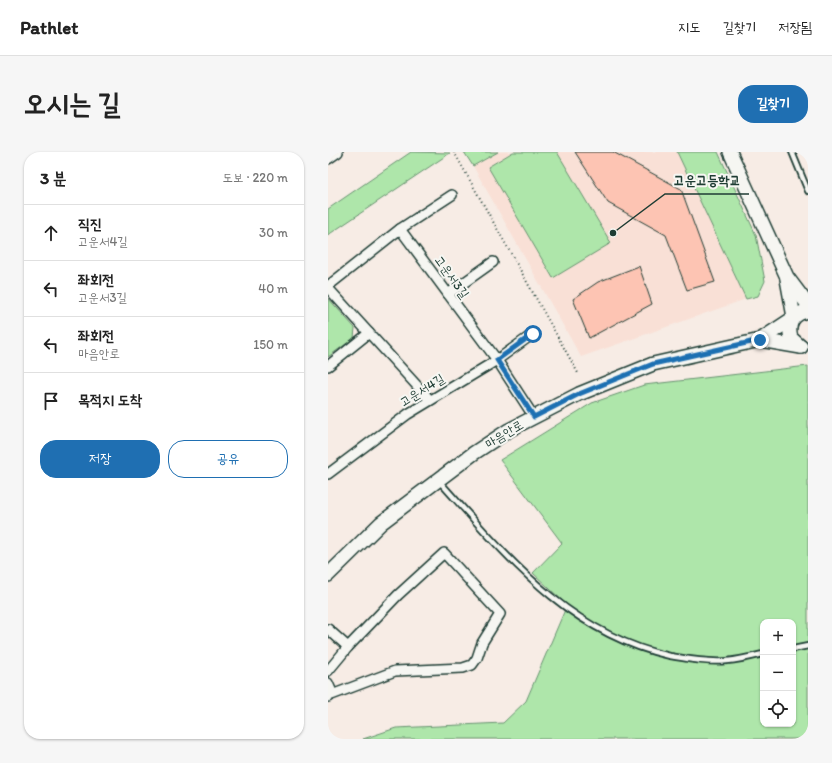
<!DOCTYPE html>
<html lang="ko">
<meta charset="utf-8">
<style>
:root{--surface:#fff;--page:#f6f6f6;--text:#222;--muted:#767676;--line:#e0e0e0;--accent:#1f6fb2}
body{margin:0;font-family:Itim,"Poor Story",sans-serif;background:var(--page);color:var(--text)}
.controls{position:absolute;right:12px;bottom:12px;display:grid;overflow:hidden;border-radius:8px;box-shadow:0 1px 3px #0004}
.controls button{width:36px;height:36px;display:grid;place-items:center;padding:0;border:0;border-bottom:1px solid var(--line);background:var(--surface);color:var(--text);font:20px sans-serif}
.stop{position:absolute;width:12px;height:12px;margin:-9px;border:3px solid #1f6fb2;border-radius:50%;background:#fff}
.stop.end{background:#1f6fb2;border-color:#fff;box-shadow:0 1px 4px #0008}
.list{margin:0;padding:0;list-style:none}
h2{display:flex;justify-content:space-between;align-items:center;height:52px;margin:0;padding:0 16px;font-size:17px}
h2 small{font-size:13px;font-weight:400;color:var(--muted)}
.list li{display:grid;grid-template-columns:26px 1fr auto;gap:12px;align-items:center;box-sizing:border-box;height:56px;padding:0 16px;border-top:1px solid var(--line)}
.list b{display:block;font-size:15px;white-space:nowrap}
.list p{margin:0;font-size:13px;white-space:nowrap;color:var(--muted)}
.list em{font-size:13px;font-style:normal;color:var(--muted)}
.actions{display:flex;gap:8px;padding:12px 16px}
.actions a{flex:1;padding:9px 0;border:1px solid var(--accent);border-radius:16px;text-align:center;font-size:14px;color:var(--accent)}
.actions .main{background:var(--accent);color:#fff}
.icon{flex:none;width:22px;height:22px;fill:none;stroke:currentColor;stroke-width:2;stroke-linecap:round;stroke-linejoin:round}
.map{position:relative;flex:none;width:480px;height:587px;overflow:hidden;border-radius:16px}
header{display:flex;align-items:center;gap:24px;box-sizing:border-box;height:56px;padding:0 20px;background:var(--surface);border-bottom:1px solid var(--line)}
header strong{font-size:19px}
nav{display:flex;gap:22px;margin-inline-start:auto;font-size:14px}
.intro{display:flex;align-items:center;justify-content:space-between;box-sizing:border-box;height:96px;padding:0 24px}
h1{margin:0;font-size:28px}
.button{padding:10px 18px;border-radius:16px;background:var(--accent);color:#fff;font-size:14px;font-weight:700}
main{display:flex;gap:24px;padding:0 24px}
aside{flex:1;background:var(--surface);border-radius:16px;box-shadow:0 1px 3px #0004}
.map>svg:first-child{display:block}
.built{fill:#f9e0d6}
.green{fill:#aee6aa;stroke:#66926f;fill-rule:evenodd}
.building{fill:#fdc4b3;stroke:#1f3d34}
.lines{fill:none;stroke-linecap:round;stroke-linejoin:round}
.lane-casing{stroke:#1f3d34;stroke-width:8}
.street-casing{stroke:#1f3d34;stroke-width:12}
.secondary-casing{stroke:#1f3d34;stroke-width:16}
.path{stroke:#1f3d34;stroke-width:2;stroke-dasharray:1 3;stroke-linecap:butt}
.lane{stroke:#f6f6f2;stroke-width:4.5}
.street{stroke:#f6f6f2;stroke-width:9}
.secondary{stroke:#f6f6f2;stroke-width:13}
.route{stroke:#1f6fb2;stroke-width:5}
.labels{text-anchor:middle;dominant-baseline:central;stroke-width:4;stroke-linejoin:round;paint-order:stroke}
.street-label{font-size:13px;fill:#1f3d34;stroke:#f6f6f2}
.leader{fill:none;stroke:#1f3d34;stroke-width:1.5}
.callout-dot{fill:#1f3d34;stroke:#f6f6f2;stroke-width:1.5}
.callout-label{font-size:14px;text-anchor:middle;font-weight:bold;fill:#1f3d34;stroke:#f6f6f2;stroke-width:4;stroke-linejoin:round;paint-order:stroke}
</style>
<header>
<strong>Pathlet</strong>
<nav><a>지도</a><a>길찾기</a><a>저장됨</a></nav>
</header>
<div class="intro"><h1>오시는 길</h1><a class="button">길찾기</a></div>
<main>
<aside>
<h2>3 분<small>도보 · 220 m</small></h2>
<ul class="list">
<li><svg class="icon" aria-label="ahead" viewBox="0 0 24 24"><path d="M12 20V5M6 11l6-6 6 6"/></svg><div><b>직진</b><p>고운서4길</p></div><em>30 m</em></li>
<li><svg class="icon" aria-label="left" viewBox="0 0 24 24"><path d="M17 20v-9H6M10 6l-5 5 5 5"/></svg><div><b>좌회전</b><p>고운서3길</p></div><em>40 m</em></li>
<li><svg class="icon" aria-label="left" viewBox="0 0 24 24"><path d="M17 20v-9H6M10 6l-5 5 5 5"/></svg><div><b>좌회전</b><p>마음안로</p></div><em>150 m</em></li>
<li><svg class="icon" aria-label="arrive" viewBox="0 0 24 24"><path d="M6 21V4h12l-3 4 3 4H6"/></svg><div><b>목적지 도착</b></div></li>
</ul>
<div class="actions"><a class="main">저장</a><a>공유</a></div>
</aside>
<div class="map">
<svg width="480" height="587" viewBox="0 0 480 587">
<rect width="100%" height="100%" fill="#f7ece5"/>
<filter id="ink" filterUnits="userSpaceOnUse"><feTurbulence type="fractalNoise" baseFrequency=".025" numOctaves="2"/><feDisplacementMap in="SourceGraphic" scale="8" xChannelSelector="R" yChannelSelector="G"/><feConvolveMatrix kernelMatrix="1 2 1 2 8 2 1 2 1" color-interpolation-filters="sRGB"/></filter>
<g filter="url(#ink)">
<polygon class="built" points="170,0 349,0 418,147 253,205 145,14"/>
<g class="green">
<polygon points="83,0 122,1 0,83 0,57"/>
<polygon points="136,0 170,0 145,14"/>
<polygon points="185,0 229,0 283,91 225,126 160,15"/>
<polygon points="349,0 390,0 428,83 437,129 430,144 418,147"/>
<polygon points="0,146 27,176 26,186 0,205"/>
<path d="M480,214V587H35L68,576L175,571L198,549L239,453L205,421L234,391L172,308L264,251L316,233ZM435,470H465V572H435Z"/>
</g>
<g class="building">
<polygon points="247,0 285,0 353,37 387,130 359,138 338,83 280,51"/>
<polygon points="311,114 324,152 261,186 245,147 270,130"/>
</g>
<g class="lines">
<g class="lane-casing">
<g id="lane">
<polyline points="464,0 480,39"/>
<path d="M111,329C177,402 240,482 342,504C360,507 381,511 399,509C411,508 423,505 435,502"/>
<polyline points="465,497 480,494"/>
</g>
</g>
<g class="street-casing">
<g id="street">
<polyline points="0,7 10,0"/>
<polyline points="72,77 169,208 206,265"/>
<polyline points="0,134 72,77 124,43"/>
<polyline points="0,136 102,248"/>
<polyline points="120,142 165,110"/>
<polyline points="0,214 41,181"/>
<polyline points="0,322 80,262 169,208 205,182"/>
<polyline points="0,477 20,495 70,443 116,401 172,462 154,491 149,506 144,513 135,516 67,519 1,544"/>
<polyline points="0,519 20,495"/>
<polyline points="0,531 3,538 0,545"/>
</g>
</g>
<g class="secondary-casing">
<g id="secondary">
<polyline points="402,0 459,125 480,153"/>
<polyline points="459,127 466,165"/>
<polyline points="432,188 473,195"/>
<path d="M473,195L463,186C459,172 465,161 480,159"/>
<polyline points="0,423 53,371 146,301 181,278 251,242 325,212 432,188 464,167"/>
</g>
</g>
<polyline class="path" points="126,0 250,221"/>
<use href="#lane" class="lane"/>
<use href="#street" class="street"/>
<use href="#secondary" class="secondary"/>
</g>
</g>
<g class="lines" filter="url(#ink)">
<polyline class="route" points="205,182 169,208 206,265 251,242 325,212 432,188"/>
</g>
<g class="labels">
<g class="street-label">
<text transform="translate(124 125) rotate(54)">고운서3길</text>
<text transform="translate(94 238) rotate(-32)">고운서4길</text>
<text transform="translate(176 282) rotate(-31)">마음안로</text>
</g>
</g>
<path class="leader" d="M285 81L337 42H421"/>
<circle class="callout-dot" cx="285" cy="81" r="4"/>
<g class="callout-label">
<text x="379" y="33">고운고등학교</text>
</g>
</svg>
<div class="controls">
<button>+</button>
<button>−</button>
<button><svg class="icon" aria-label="locate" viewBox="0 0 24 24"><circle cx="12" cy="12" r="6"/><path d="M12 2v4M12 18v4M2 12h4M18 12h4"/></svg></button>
</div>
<div class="stop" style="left:205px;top:182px"></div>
<div class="stop end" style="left:432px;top:188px"></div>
</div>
</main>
